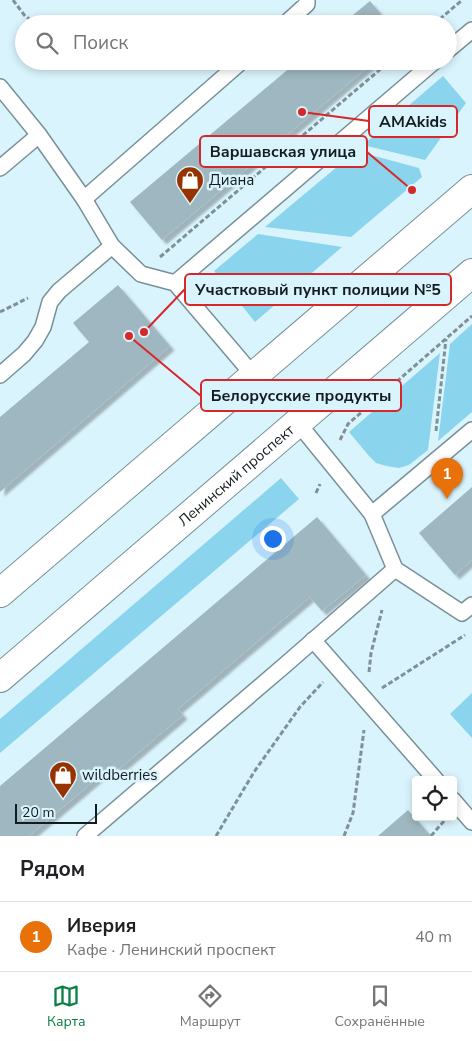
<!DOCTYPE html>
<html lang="ru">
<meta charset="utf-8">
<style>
:root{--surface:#fff;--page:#f6f6f6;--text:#202124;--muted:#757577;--line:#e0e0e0;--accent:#0b8043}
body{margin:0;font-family:"Nunito Sans",sans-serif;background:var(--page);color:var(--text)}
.controls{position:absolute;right:15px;bottom:15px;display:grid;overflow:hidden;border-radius:5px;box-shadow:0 2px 8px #0003}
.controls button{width:45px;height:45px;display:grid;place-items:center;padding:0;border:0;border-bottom:1px solid var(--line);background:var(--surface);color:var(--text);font:25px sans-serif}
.scale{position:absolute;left:15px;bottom:12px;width:82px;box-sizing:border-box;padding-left:5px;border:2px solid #131c1f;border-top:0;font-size:14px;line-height:18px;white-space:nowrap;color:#131c1f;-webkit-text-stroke:4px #daf4fd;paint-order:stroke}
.you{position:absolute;left:272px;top:538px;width:18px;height:18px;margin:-12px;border:4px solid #fff;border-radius:50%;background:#1a73e8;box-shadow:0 0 0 8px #1a73e833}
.badge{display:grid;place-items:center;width:32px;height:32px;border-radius:50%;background:var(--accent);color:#fff;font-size:16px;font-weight:700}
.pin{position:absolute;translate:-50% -41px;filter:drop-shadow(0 1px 2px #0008)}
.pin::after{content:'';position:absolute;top:26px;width:18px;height:15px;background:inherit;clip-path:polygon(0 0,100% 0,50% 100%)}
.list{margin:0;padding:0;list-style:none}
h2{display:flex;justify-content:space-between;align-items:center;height:65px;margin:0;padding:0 20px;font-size:21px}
h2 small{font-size:16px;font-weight:400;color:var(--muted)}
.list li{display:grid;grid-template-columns:32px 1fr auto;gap:15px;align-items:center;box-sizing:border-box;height:70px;padding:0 20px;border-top:1px solid var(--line)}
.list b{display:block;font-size:19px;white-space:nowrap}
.list p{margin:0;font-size:16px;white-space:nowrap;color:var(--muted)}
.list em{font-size:16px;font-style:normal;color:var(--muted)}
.icon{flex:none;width:28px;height:28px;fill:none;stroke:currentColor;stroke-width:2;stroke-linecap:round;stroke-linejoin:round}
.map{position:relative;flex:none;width:472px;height:836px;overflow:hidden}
.search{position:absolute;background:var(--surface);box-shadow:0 2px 8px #0003;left:15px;right:15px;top:15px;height:55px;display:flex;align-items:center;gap:12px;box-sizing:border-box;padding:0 18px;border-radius:28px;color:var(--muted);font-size:19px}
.sheet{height:135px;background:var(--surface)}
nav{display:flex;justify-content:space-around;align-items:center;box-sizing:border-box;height:70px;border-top:1px solid var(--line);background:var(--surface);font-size:14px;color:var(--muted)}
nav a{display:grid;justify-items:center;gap:2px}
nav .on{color:var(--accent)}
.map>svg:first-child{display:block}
.green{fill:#8ad5ed}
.building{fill:#9fb7c0;filter:url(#shadow)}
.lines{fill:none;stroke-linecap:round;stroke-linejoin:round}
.lane-casing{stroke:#789098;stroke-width:18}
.primary-casing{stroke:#789098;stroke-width:30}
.path{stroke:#7f9197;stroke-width:3;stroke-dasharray:5 2.5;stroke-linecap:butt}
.lane{stroke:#fff;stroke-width:15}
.primary{stroke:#fff;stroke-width:28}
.labels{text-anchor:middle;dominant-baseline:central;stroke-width:5;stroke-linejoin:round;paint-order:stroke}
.poi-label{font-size:15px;fill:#131c1f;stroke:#daf4fd;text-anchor:start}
.street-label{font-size:15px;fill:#131c1f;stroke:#daf4fd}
.leader{fill:none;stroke:#d62828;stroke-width:2}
.callout-dot{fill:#d62828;stroke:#daf4fd;stroke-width:2}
.callout{fill:#daf4fd;stroke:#d62828;stroke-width:2}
.callout-label{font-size:16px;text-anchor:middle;font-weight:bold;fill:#131c1f}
</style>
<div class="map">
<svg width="472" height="836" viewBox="0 0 472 836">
<defs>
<filter id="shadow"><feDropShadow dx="4.5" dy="4.5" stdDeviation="1" flood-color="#0004"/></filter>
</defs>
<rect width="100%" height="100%" fill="#daf4fd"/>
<g class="green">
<polygon points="443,76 466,103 425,160 363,145"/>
<polygon points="356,151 419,168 422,177 351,237 265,227"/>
<polygon points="258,234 342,247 255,322 214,271"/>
<polygon points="472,324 472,412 438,441 450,344"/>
<polygon points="440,353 428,450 409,465 399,468 386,466 376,463 369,456 349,432"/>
<polygon points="281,478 299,499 0,753 0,719"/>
<polygon points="472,693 472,738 450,714"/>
</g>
<g class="building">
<polygon points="370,1 389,24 342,24"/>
<polygon points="298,61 375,61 162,240 130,202"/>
<polygon points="118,285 170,346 0,492 0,417 89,342 73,323"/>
<polygon points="472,487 472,560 455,575 419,533"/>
<polygon points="317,517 366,575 322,611 310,597 178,709 183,715 119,769 114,764 29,836 0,836 0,786"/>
<polygon points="408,810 431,836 378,836"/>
</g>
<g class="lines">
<g class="lane-casing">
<g id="lane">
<polyline points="285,24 307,4 307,0"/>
<polyline points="448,50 472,30"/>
<polyline points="0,87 39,135 84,199 112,246 141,274 175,283 254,376"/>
<polyline points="0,168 39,135"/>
<polyline points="84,199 242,61"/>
<polyline points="175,283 435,61"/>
<polyline points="0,375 24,354 35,341 43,327 50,302 59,291 112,246"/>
<polyline points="298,423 372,514 395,569 462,613 472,605"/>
<polyline points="372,514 472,430"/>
<polyline points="313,640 436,780"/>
<polyline points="453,800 472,822"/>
<polyline points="85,836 285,665 395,569"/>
</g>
</g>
<g class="primary-casing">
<g id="primary">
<polyline points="0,593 472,189"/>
<path id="s1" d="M0,678L472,273"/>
</g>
</g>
<g class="path">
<polyline points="13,0 25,16 37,24"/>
<polyline points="434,24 461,1"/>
<polyline points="160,257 390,61"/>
<polyline points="0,312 28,298"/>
<polyline points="436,431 446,339"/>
<polyline points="340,440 348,424 472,316"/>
<polyline points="316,493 320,484"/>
<polyline points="369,672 371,653 382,610"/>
<polyline points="382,688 465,635"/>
<polyline points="216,836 254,772 300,707 323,682"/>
<polyline points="344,836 353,813 364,730"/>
<polyline points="431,836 444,821"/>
</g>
<use href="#lane" class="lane"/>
<use href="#primary" class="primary"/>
</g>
<defs>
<g id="shop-pin" transform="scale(1.4375)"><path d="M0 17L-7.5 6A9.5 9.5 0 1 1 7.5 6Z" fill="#973201" stroke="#daf4fd"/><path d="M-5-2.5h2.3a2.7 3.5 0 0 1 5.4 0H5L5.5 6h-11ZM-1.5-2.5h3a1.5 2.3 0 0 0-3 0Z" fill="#fff"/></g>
</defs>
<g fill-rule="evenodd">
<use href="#shop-pin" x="190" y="180"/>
<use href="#shop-pin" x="63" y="775"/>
</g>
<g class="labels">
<g class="poi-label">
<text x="209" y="180">Диана</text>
<text x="82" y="775">wildberries</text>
</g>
<g class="street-label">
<text stroke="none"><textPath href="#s1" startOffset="311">Ленинский проспект</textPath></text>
</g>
</g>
<path class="leader" d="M302 112L369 121M412 190L367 152M144 332L185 289M129 336L201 396"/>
<g class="callout-dot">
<circle cx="302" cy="112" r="5"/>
<circle cx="412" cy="190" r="5"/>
<circle cx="144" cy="332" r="5"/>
<circle cx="129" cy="336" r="5"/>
</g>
<g class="callout">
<rect x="369" y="106" width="88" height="31" rx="5"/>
<rect x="200" y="136" width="167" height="31" rx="5"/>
<rect x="185" y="274" width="266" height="31" rx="5"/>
<rect x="201" y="380" width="200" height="31" rx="5"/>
</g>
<g class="callout-label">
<text x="413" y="127">AMAkids</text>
<text x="283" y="157">Варшавская улица</text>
<text x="318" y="295">Участковый пункт полиции №5</text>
<text x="301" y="401">Белорусские продукты</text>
</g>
</svg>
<div class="controls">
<button><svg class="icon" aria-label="locate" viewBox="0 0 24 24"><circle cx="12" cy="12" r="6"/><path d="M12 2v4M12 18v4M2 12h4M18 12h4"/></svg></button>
</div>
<div class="scale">20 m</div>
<div class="you"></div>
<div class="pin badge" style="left:447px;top:499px;background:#e8710a">1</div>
<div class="search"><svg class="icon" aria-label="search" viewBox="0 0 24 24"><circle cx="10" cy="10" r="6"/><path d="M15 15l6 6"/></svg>Поиск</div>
</div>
<section class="sheet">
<h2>Рядом<small></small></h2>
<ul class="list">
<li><span class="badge" style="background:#e8710a">1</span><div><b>Иверия</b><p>Кафе · Ленинский проспект</p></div><em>40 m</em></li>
</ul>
</section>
<nav>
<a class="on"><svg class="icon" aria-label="map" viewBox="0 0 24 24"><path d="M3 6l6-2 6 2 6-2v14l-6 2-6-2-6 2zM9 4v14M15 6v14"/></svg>Карта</a>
<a><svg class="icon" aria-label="directions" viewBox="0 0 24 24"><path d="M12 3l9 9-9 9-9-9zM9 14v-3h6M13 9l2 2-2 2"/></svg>Маршрут</a>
<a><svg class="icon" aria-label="saved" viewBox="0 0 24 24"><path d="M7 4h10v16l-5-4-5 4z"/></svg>Сохранённые</a>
</nav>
